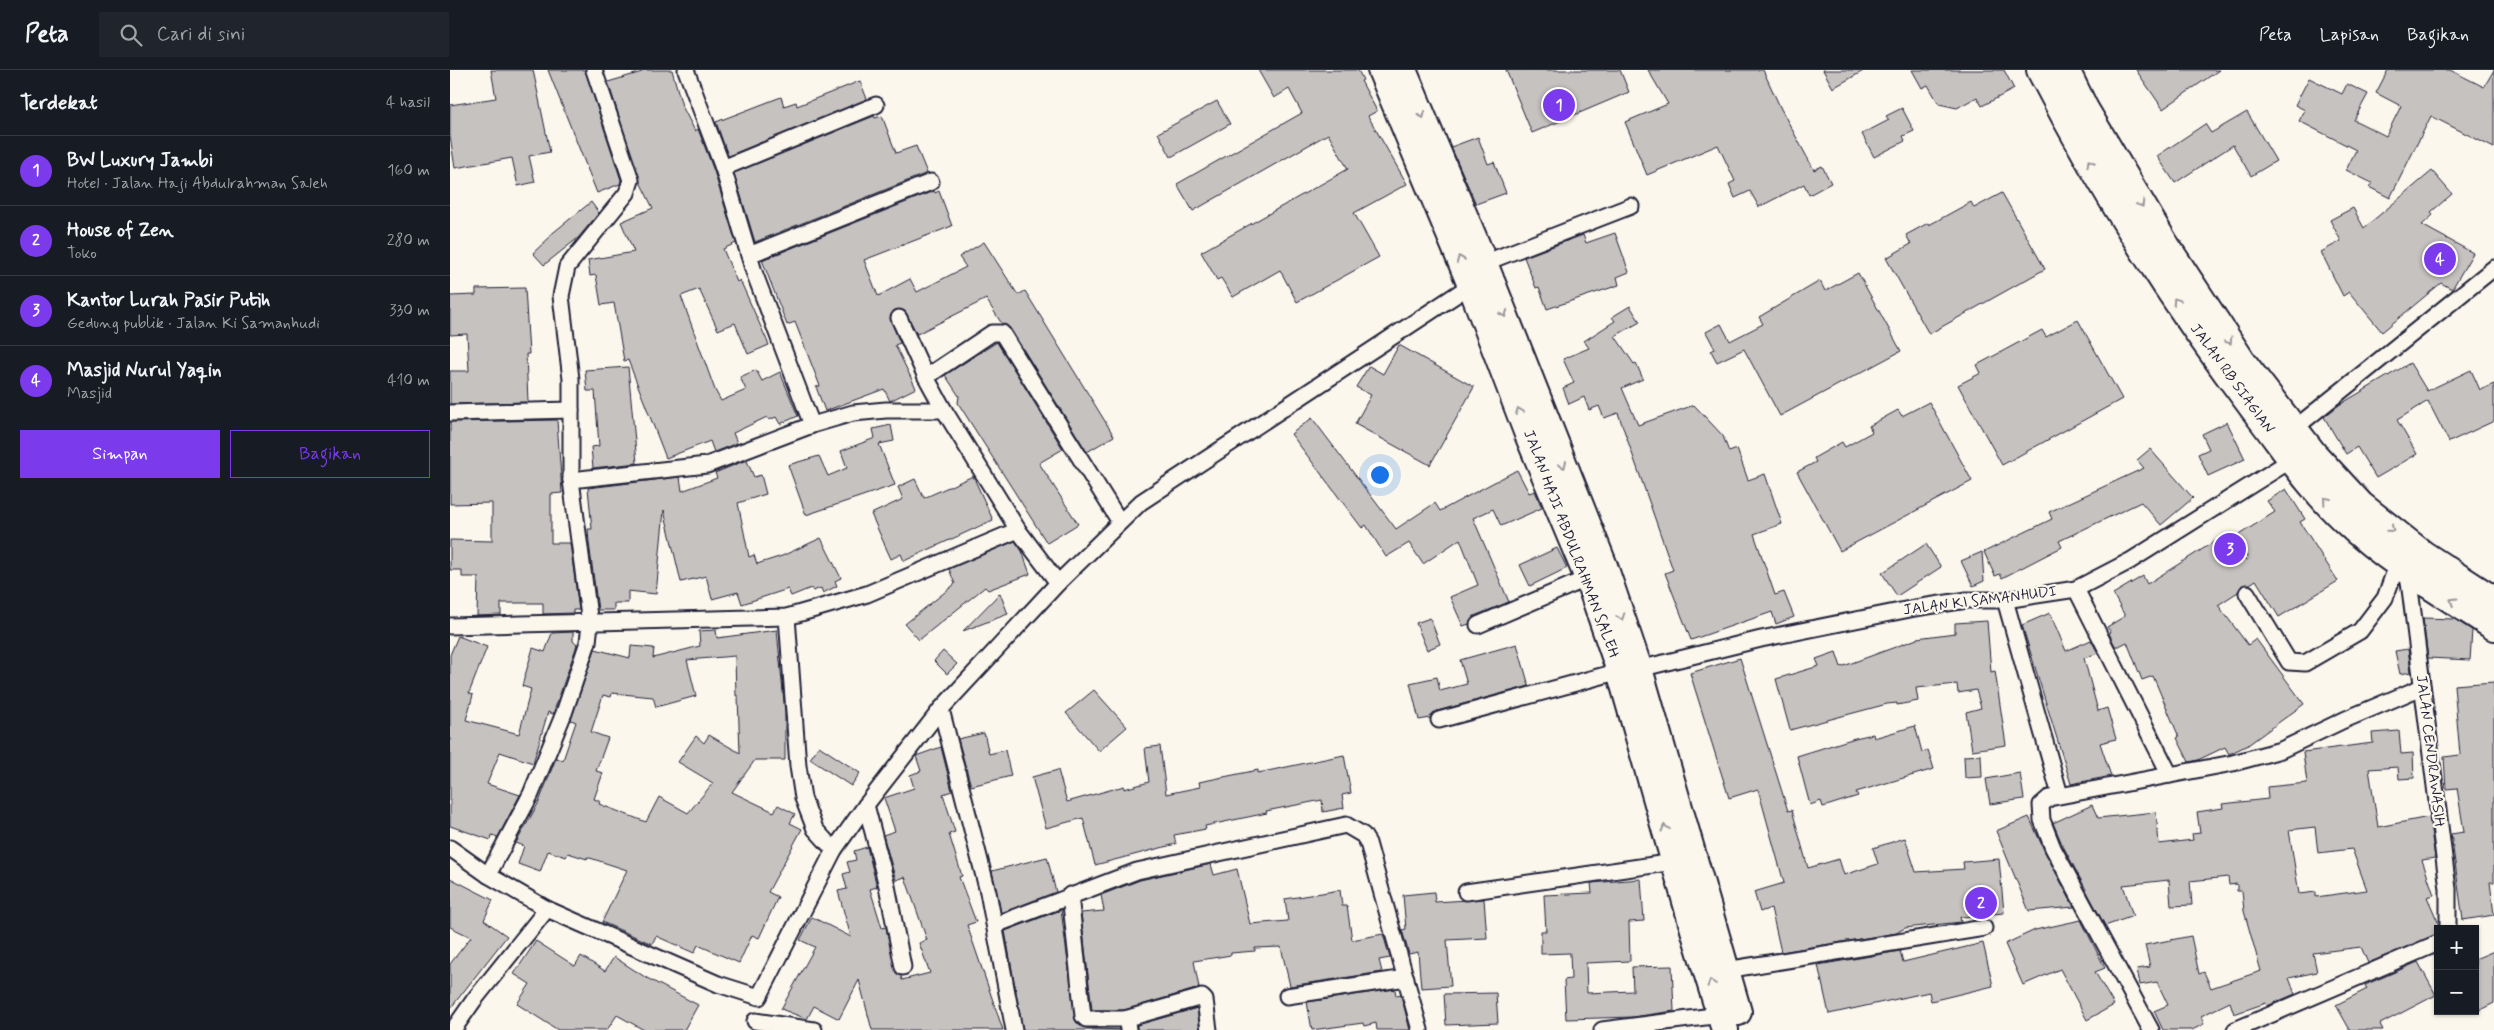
<!DOCTYPE html>
<html lang="id">
<meta charset="utf-8">
<style>
:root{--surface:#171b24;--page:#20242c;--text:#f1f3f6;--muted:#9ea1a6;--line:#363941;--accent:#7c3aed}
body{margin:0;font-family:Mynerve,sans-serif;background:var(--page);color:var(--text)}
.controls{position:absolute;right:15px;bottom:15px;display:grid;overflow:hidden;border-radius:0px;box-shadow:0 1px 4px #0004}
.controls button{width:45px;height:45px;display:grid;place-items:center;padding:0;border:0;border-bottom:1px solid var(--line);background:var(--surface);color:var(--text);font:25px sans-serif}
.you{position:absolute;left:929px;top:404px;width:18px;height:18px;margin:-12px;border:4px solid #fff;border-radius:50%;background:#1a73e8;box-shadow:0 0 0 8px #1a73e833}
.badge{display:grid;place-items:center;width:32px;height:32px;border-radius:50%;background:var(--accent);color:#fff;font-size:16px;font-weight:700}
.pin{position:absolute;translate:-50% -50%;border:2px solid #fff;box-shadow:0 1px 5px #0006}
.list{margin:0;padding:0;list-style:none}
h2{display:flex;justify-content:space-between;align-items:center;height:65px;margin:0;padding:0 20px;font-size:21px}
h2 small{font-size:16px;font-weight:400;color:var(--muted)}
.list li{display:grid;grid-template-columns:32px 1fr auto;gap:15px;align-items:center;box-sizing:border-box;height:70px;padding:0 20px;border-top:1px solid var(--line)}
.list b{display:block;font-size:19px;white-space:nowrap}
.list p{margin:0;font-size:16px;white-space:nowrap;color:var(--muted)}
.list em{font-size:16px;font-style:normal;color:var(--muted)}
.actions{display:flex;gap:10px;padding:15px 20px}
.actions a{flex:1;padding:11px 0;border:1px solid var(--accent);border-radius:0px;text-align:center;font-size:18px;color:var(--accent)}
.actions .main{background:var(--accent);color:#fff}
.icon{flex:none;width:28px;height:28px;fill:none;stroke:currentColor;stroke-width:2;stroke-linecap:round;stroke-linejoin:round}
.map{position:relative;flex:none;width:2044px;height:960px;overflow:hidden}
header{display:flex;align-items:center;gap:30px;box-sizing:border-box;height:70px;padding:0 25px;background:var(--surface);border-bottom:1px solid var(--line)}
header strong{font-size:24px}
nav{display:flex;gap:28px;margin-inline-start:auto;font-size:18px}
.search{width:350px;height:45px;background:var(--page);display:flex;align-items:center;gap:12px;box-sizing:border-box;padding:0 18px;border-radius:0px;color:var(--muted);font-size:19px}
main{display:flex}
aside{flex:1;background:var(--surface)}
.map>svg:first-child{display:block}
.building{fill:#c6c2c0;stroke:#22223b;fill-rule:evenodd}
.lines{fill:none;stroke-linecap:round;stroke-linejoin:round}
.street-casing{stroke:#22223b;stroke-width:19}
.highway-casing{stroke:#22223b;stroke-width:30}
.street{stroke:#fbf7ec;stroke-width:15}
.highway{stroke:#fbf7ec;stroke-width:26}
.oneway{stroke:#99979c}
.labels{text-anchor:middle;dominant-baseline:central;stroke-width:4.5;stroke-linejoin:round;paint-order:stroke}
.street-label{font-size:15px;fill:#22223b;stroke:#fbf7ec}
</style>
<header>
<strong>Peta</strong>
<div class="search"><svg class="icon" aria-label="search" viewBox="0 0 24 24"><circle cx="10" cy="10" r="6"/><path d="M15 15l6 6"/></svg>Cari di sini</div>
<nav><a>Peta</a><a>Lapisan</a><a>Bagikan</a></nav>
</header>
<main>
<aside>
<h2>Terdekat<small>4 hasil</small></h2>
<ul class="list">
<li><span class="badge">1</span><div><b>BW Luxury Jambi</b><p>Hotel · Jalan Haji Abdulrahman Saleh</p></div><em>160 m</em></li>
<li><span class="badge">2</span><div><b>House of Zen</b><p>Toko</p></div><em>280 m</em></li>
<li><span class="badge">3</span><div><b>Kantor Lurah Pasir Putih</b><p>Gedung publik · Jalan Ki Samanhudi</p></div><em>330 m</em></li>
<li><span class="badge">4</span><div><b>Masjid Nurul Yaqin</b><p>Masjid</p></div><em>410 m</em></li>
</ul>
<div class="actions"><a class="main">Simpan</a><a>Bagikan</a></div>
</aside>
<div class="map">
<svg width="2044" height="960" viewBox="0 0 2044 960">
<rect width="100%" height="100%" fill="#fbf7ec"/>
<filter id="ink" filterUnits="userSpaceOnUse"><feTurbulence type="fractalNoise" baseFrequency=".02" numOctaves="2"/><feDisplacementMap in="SourceGraphic" scale="10" xChannelSelector="R" yChannelSelector="G"/><feConvolveMatrix kernelMatrix="1 2 1 2 8 2 1 2 1" color-interpolation-filters="sRGB"/></filter>
<g filter="url(#ink)">
<g class="building">
<polygon points="41,0 83,0 100,82 79,86 85,112 68,116 62,88 5,98 0,66 0,35 46,28"/>
<polygon points="98,0 135,0 171,110 170,114 147,123"/>
<polygon points="191,0 222,0 232,36 245,61 248,59 264,101 286,173 273,179 287,212 290,210 319,275 298,284 285,253 268,260 249,219 231,226 265,320 271,331 296,320 290,307 306,300 312,311 330,302 348,346 330,354 326,347 319,350 317,347 283,363 287,373 264,382 260,371 216,388 178,290 174,291 164,233 151,235 146,205 140,206 138,190 184,182 171,152 203,138 190,112 158,12 192,2"/>
<polygon points="808,0 908,0 913,10 911,11 927,41 918,46 957,114 904,143 929,187 847,232 830,200 783,227 771,208 767,210 751,182 898,99 878,64 743,141 727,114 852,43 839,19 824,28"/>
<polygon points="1056,0 1170,0 1179,22 1082,63"/>
<polygon points="1198,0 1313,0 1331,39 1364,100 1372,96 1381,113 1359,125 1354,114 1309,137 1300,121 1285,128 1279,114 1285,111 1268,75 1197,105 1175,52 1218,34"/>
<polygon points="1373,0 1415,0 1383,18"/>
<polygon points="1462,0 1554,0 1564,19 1532,36 1527,27 1507,38 1489,34 1478,15 1472,18"/>
<polygon points="1686,0 1769,0 1713,39"/>
<polygon points="1938,0 2000,0 2034,17 2044,0 2044,78 1981,46 1940,128 1919,117 1922,113 1896,100 1906,80 1849,51 1855,40 1845,35 1859,8 1892,24 1897,14 1918,24 1904,50 1936,66 1951,36 1926,23"/>
<polygon points="410,11 417,29 278,86 266,52 331,27 334,36 346,32 347,36"/>
<polygon points="767,31 780,54 721,87 708,63"/>
<polygon points="1452,38 1464,61 1453,66 1455,71 1424,87 1412,64 1439,50 1436,46"/>
<polygon points="1797,42 1826,91 1801,106 1783,75 1725,113 1707,86 1755,54 1761,63"/>
<polygon points="424,46 425,48 432,46 446,83 466,76 477,103 305,172 284,103"/>
<polygon points="1028,67 1038,94 1044,92 1056,123 1026,134 1001,77"/>
<polygon points="1982,101 2002,124 1981,142 1983,145 1972,155 2023,183 2002,219 1991,213 1932,262 1899,222 1893,226 1871,182 1891,171 1880,150 1903,138 1914,158"/>
<polygon points="484,121 485,123 489,121 502,156 414,190 428,226 460,209 467,222 516,197 509,187 534,172 568,225 575,221 664,366 637,382 560,258 552,254 536,229 467,264 455,241 445,240 440,248 450,273 445,275 466,318 440,331 434,319 375,341 366,317 370,316 345,252 337,255 312,190"/>
<polygon points="1552,123 1595,199 1479,264 1436,188 1461,174 1456,165 1478,153 1479,155 1521,132 1524,138"/>
<polygon points="141,132 149,143 128,168 94,195 83,183 100,167 99,166"/>
<polygon points="1165,163 1179,202 1167,207 1169,215 1097,239 1089,217 1086,218 1074,187 1133,165 1136,173"/>
<polygon points="1408,203 1451,281 1330,346 1294,279 1267,292 1261,281 1265,279 1256,262 1271,254 1280,271 1313,254 1309,247 1370,211 1375,221"/>
<polygon points="75,218 79,284 76,284 78,332 0,334 0,301 19,301 17,264 0,265 0,226 26,225 26,219"/>
<polygon points="1180,236 1190,252 1165,266 1184,294 1186,293 1193,309 1172,318 1188,355 1244,335 1273,366 1279,382 1287,379 1298,410 1315,404 1332,454 1304,464 1325,525 1334,522 1344,547 1326,554 1322,542 1241,570 1215,503 1223,500 1168,343 1154,348 1149,336 1139,340 1134,327 1119,334 1113,318 1124,313 1113,289 1139,278 1134,271 1165,251 1162,247"/>
<polygon points="1628,250 1672,329 1552,395 1508,315 1531,303 1527,295 1592,260 1596,267"/>
<polygon points="547,272 613,379 589,393 628,454 597,473 508,333 509,326 495,305"/>
<polygon points="949,275 1024,317 980,395 905,354 921,325 906,317 919,296 933,304"/>
<polygon points="1960,293 1977,321 2021,300 2030,320 2044,314 2044,351 1999,372 1978,331 1947,350 1967,384 1926,408 1907,377 1896,384 1874,347 1889,335"/>
<polygon points="178,297 187,393 143,398 141,377 149,376 145,321 137,321 135,300"/>
<polygon points="1479,332 1522,411 1390,481 1347,402 1366,392 1364,388 1392,372 1395,377 1422,362 1419,356 1448,340 1452,346"/>
<polygon points="862,348 946,459 985,433 990,441 1067,400 1079,423 1085,421 1092,438 1051,456 1043,439 1023,448 1059,532 1024,546 1019,554 1013,556 1000,527 1028,515 1010,469 973,494 959,473 936,487 916,455 912,458 841,364"/>
<polygon points="107,350 112,423 101,424 101,473 120,473 129,540 123,540 123,543 93,544 93,533 51,533 51,545 27,546 28,507 12,507 12,500 0,500 0,470 42,471 42,433 0,434 0,352"/>
<polygon points="1777,352 1795,389 1758,406 1748,384 1759,379 1752,364"/>
<polygon points="441,355 444,371 429,374 445,415 356,445 338,395 369,386 378,406 397,398 391,381 425,368 423,359"/>
<polygon points="1700,379 1743,428 1711,455 1691,432 1609,471 1612,477 1552,508 1550,504 1545,506 1534,482 1602,449 1599,442 1694,398 1687,390"/>
<polygon points="294,391 297,391 304,407 311,405 316,424 288,433 299,487 304,485 307,494 332,486 371,468 391,508 385,511 387,516 373,523 371,518 363,521 361,518 341,526 338,519 292,534 288,522 262,529 256,506 231,512 214,440 206,524 178,521 178,533 164,533 164,540 148,540 139,473 138,459 142,459 138,418 230,407 232,421 267,408 265,403"/>
<polygon points="523,406 543,450 454,491 451,484 441,489 421,444 453,429 448,417 465,409 474,428"/>
<polygon points="1836,419 1855,449 1850,452 1888,511 1829,547 1806,510 1800,514 1792,515 1788,522 1768,535 1798,575 1806,569 1854,634 1798,675 1779,684 1775,677 1748,690 1739,692 1727,668 1729,667 1703,606 1692,610 1677,572 1669,576 1665,576 1659,563 1661,562 1657,557 1675,546 1663,524 1693,506 1697,514 1775,465 1796,490 1798,489 1787,466 1825,442 1817,431"/>
<polygon points="565,471 572,481 580,504 538,520 535,517 469,570 455,554 505,514 499,499"/>
<polygon points="1476,474 1491,497 1447,526 1432,503"/>
<polygon points="1107,478 1117,498 1080,516 1070,495"/>
<polygon points="1532,482 1534,511 1523,516 1511,491"/>
<polygon points="550,523 558,544 513,561"/>
<polygon points="1600,543 1616,581 1641,570 1648,583 1634,588 1648,641 1657,638 1666,669 1650,673 1661,706 1621,714 1572,555"/>
<polygon points="980,548 990,574 977,580 966,553"/>
<polygon points="1973,548 2004,549 2022,560 2020,590 1978,588"/>
<polygon points="1537,551 1541,602 1545,601 1556,675 1522,680 1516,642 1531,638 1526,620 1508,623 1507,614 1466,618 1468,631 1447,635 1447,633 1437,634 1340,660 1326,609 1369,596 1366,589 1386,582 1391,597 1467,569 1467,568 1505,563 1505,553"/>
<path d="M266,560L267,568L327,560L335,643V690H305L282,722L324,742L328,735L345,744L340,753L352,759L318,822L328,827L309,868L302,865L289,893L248,875L244,883L206,866L202,874L152,852L177,800L137,787V789L118,783L116,787L98,781L90,802L68,794L74,776L66,773L89,732L106,688L113,690L126,652L121,650L145,579L180,588L181,576L204,578L203,588L250,576L249,561ZM285,586L286,626H288L290,683L259,665L254,673L246,666L228,692L263,713L238,743L209,727L196,752L149,734L150,731L144,729L153,703L146,701L158,668L141,662L153,625L161,627L162,623L203,627L206,637L246,626L237,590Z"/>
<polygon points="123,562 123,571 127,575 103,644 98,642 83,693 50,682 37,714 70,725 48,767 42,765 41,770 0,756 0,585 8,566 37,577 19,623 23,625 16,650 69,664 81,619 72,616 83,578 95,582 102,563"/>
<polygon points="1067,574 1079,616 987,641 980,648 969,650 960,613 987,607 990,621 1017,614 1010,590"/>
<polygon points="1958,579 1961,602 1950,604 1945,581"/>
<polygon points="493,581 507,594 497,604 484,591"/>
<polygon points="1290,588 1338,741 1342,740 1358,798 1389,789 1394,805 1428,794 1423,778 1455,768 1466,802 1514,799 1513,792 1549,789 1554,843 1542,844 1528,814 1519,817 1526,846 1510,847 1511,852 1455,858 1446,863 1331,882 1321,838 1310,842 1304,822 1334,813 1308,719 1279,728 1240,603"/>
<polygon points="2044,612 2044,812 2040,812 2044,845 2013,850 2001,764 2014,762 2007,718 1996,719 1994,687 2010,685 2004,615"/>
<polygon points="644,620 677,657 649,681 616,643"/>
<polygon points="1465,656 1472,682 1478,680 1484,699 1406,722 1408,726 1373,737 1371,731 1360,735 1347,686 1405,668 1423,664 1424,668"/>
<path d="M1949,661L1951,684L1963,683L1964,708L1949,709L1948,697L1919,699L1928,757L1979,747L1985,788L1972,790L1984,825L1977,827L1988,852V864L1918,893L1911,877L1863,883L1867,902L1839,908L1845,924L1817,936L1816,933L1784,944L1780,932L1751,946L1754,954L1742,960H1713L1704,941L1718,935L1707,912L1690,915L1687,899L1700,897L1695,875L1741,866L1749,904L1754,902L1761,918L1811,901L1794,841L1792,821H1787V814L1779,815L1778,807L1740,811L1742,835L1721,836L1719,810L1673,815L1683,846L1655,856L1612,774L1603,753L1642,735L1648,748L1706,742L1709,774L1743,770L1742,764L1750,763L1747,742L1773,738L1772,734L1818,729L1817,717L1857,713L1853,682L1923,673L1922,663ZM1865,757L1868,783L1902,779L1917,820L1866,827V822L1849,824L1839,760Z"/>
<polygon points="534,663 539,684 555,680 561,706 521,716 508,669"/>
<polygon points="369,676 410,703 401,716 360,689"/>
<polygon points="710,676 716,724 750,717 749,712 808,700 808,703 894,685 901,723 892,725 894,738 873,742 872,730 816,741 817,743 755,756 756,759 724,765 726,774 645,795 633,748 596,758 582,707 608,700 617,732 674,716 674,719 699,712 695,678"/>
<polygon points="491,677 502,721 493,724 505,762 499,764 512,806 509,807 526,852 517,855 553,960 422,960 409,910 389,949 364,936 357,949 331,939 365,877 350,870 362,847 401,867 388,821 397,819 393,804 400,802 397,792 406,790 404,781 417,777 427,817 420,819 432,858 436,857 446,903 451,906 452,910 480,903 469,873 477,870 455,807 446,810 443,800 433,765 445,761 434,728 464,718 460,705 471,701 466,686"/>
<polygon points="1531,685 1532,707 1515,708 1514,686"/>
<polygon points="1570,703 1574,729 1540,734 1536,709"/>
<polygon points="1579,747 1595,782 1624,837 1579,841 1546,761"/>
<polygon points="597,787 606,822 551,843 542,801"/>
<polygon points="761,794 764,805 787,799 800,854 838,851 835,829 890,820 892,836 897,836 902,870 933,864 940,888 929,890 932,902 840,916 831,877 805,878 805,881 781,883 781,885 744,891 749,918 674,940 642,940 631,843 654,841 651,825 690,810"/>
<polygon points="0,808 43,830 34,850 57,866 0,939 0,894 21,867 0,857"/>
<polygon points="1191,809 1194,851 1179,852 1180,891 1136,893 1137,923 1183,921 1182,897 1222,896 1224,941 1183,947 1116,949 1114,910 1121,909 1120,883 1091,884 1091,861 1096,861 1094,825 1142,823 1141,813"/>
<polygon points="984,822 985,832 1034,829 1037,868 997,870 1001,916 971,918 968,882 959,884 952,860 956,859 953,825"/>
<polygon points="611,840 626,952 636,958 669,960 573,960 555,861"/>
<polygon points="1631,850 1655,898 1645,902 1664,935 1637,950 1610,899 1573,915 1555,874 1585,860"/>
<polygon points="86,871 125,896 131,886 155,901 164,887 195,907 248,935 234,960 194,960 167,945 157,960 108,960 67,934 80,914 64,904"/>
<polygon points="1533,873 1543,916 1481,931 1479,922 1379,944 1368,895 1450,881 1453,892"/>
<polygon points="2044,881 2044,933 2030,940 2025,929 2025,889"/>
<polygon points="1968,892 1986,925 1930,954 1933,960 1900,960 1886,935 1917,919 1915,915"/>
<polygon points="945,919 946,926 951,925 960,960 927,960 926,953 914,956 913,953 862,960 857,932"/>
<polygon points="1046,923 1048,953 996,955 994,924"/>
<polygon points="747,938 750,960 687,960 687,955"/>
</g>
<g class="lines">
<g class="street-casing">
<g id="street">
<polyline points="236,0 273,98 304,202 362,355"/>
<polyline points="273,98 426,35"/>
<polyline points="299,185 481,112"/>
<polyline points="1034,193 1181,136"/>
<polyline points="449,248 476,307 494,340 568,460 608,513"/>
<polyline points="476,307 542,263 552,263 670,452"/>
<polyline points="0,343 121,340"/>
<polyline points="1845,358 2044,198"/>
<polyline points="121,410 257,395 362,355 403,343 436,340 494,340"/>
<polyline points="1958,503 1998,819 1998,859"/>
<polyline points="1626,519 1720,705"/>
<polyline points="1797,523 1839,592 1855,593 1910,561 1935,528 1947,495"/>
<polyline points="1555,530 1610,725"/>
<polyline points="337,547 348,696 353,728 365,759 384,780"/>
<polyline points="1028,555 1138,508"/>
<polyline points="0,556 337,547 417,524 568,460"/>
<polyline points="1189,599 1311,569 1465,538 1517,530 1555,530 1626,519 1680,491 1841,390"/>
<polyline points="491,639 538,822 564,960"/>
<polyline points="989,650 1170,601"/>
<polyline points="416,735 437,816 453,897"/>
<polyline points="0,778 38,805 97,839"/>
<polyline points="38,805 81,724 114,643 138,572 140,554 121,410 121,309 111,226 117,197 177,123 181,110 144,0"/>
<polyline points="1016,822 1224,792"/>
<polyline points="620,825 633,946 636,949 675,949 677,952 678,960"/>
<polyline points="545,855 687,801 896,755 913,765 918,773 970,960"/>
<polyline points="1276,900 1534,858"/>
<polyline points="837,926 956,908"/>
<polyline points="675,949 752,927 755,930 759,960"/>
<polyline points="305,951 364,960"/>
<polyline points="3,960 24,930 97,839 268,914 309,927 384,780 416,735 491,639 608,513 691,432 1021,215"/>
<polyline points="1152,960 1271,945"/>
<polyline points="1701,960 1603,778 1592,750 1591,735 1599,728 1783,693 1831,680 1894,650 1972,617"/>
<polyline points="1785,960 1988,873"/>
</g>
</g>
<g class="highway-casing">
<g id="highway">
<polyline points="931,0 1021,215 1079,367 1138,508 1170,601 1247,870 1275,960"/>
<polyline points="953,0 1034,193 1154,496 1189,599 1288,942"/>
<path d="M1590,0C1652,121 1725,236 1808,345C1835,380 1861,419 1894,450C1939,493 1992,523 2044,557"/>
<polyline points="1616,0 1635,39 1714,172 1792,291 1863,383 1911,435 1973,484 2044,530"/>
</g>
</g>
<use href="#street" class="street"/>
<use href="#highway" class="highway"/>
</g>
<defs><path id="oneway-chevron" d="M-2-3.5L2.5 0L-2 3.5" fill="none" stroke-width="1.6" stroke-linecap="round" stroke-linejoin="round" transform="scale(1.25)"/></defs>
<g class="oneway">
<use href="#oneway-chevron" transform="translate(972 45) rotate(67)"/>
<use href="#oneway-chevron" transform="translate(1640 93) rotate(-120)"/>
<use href="#oneway-chevron" transform="translate(1691 134) rotate(59)"/>
<use href="#oneway-chevron" transform="translate(1010 189) rotate(-113)"/>
<use href="#oneway-chevron" transform="translate(1726 231) rotate(-124)"/>
<use href="#oneway-chevron" transform="translate(1054 244) rotate(68)"/>
<use href="#oneway-chevron" transform="translate(1779 271) rotate(57)"/>
<use href="#oneway-chevron" transform="translate(1069 341) rotate(-111)"/>
<use href="#oneway-chevron" transform="translate(1113 395) rotate(67)"/>
<use href="#oneway-chevron" transform="translate(1876 430) rotate(-131)"/>
<use href="#oneway-chevron" transform="translate(1941 459) rotate(39)"/>
<use href="#oneway-chevron" transform="translate(2003 531) rotate(-148)"/>
<use href="#oneway-chevron" transform="translate(1171 547) rotate(71)"/>
<use href="#oneway-chevron" transform="translate(1215 758) rotate(-106)"/>
<use href="#oneway-chevron" transform="translate(1261 913) rotate(-108)"/>
</g>
</g>
<g class="labels">
<g class="street-label">
<text transform="translate(1782 309) rotate(54)">JALAN RB SIAGIAN</text>
<text transform="translate(1121 474) rotate(69)">JALAN HAJI ABDULRAHMAN SALEH</text>
<text transform="translate(1530 531) rotate(-7)">JALAN KI SAMANHUDI</text>
<text transform="translate(1980 681) rotate(83)">JALAN CENDRAWASIH</text>
</g>
</g>
</svg>
<div class="controls">
<button>+</button>
<button>−</button>
</div>
<div class="you"></div>
<div class="pin badge" style="left:1109px;top:35px">1</div>
<div class="pin badge" style="left:1531px;top:833px">2</div>
<div class="pin badge" style="left:1780px;top:479px">3</div>
<div class="pin badge" style="left:1990px;top:189px">4</div>
</div>
</main>
